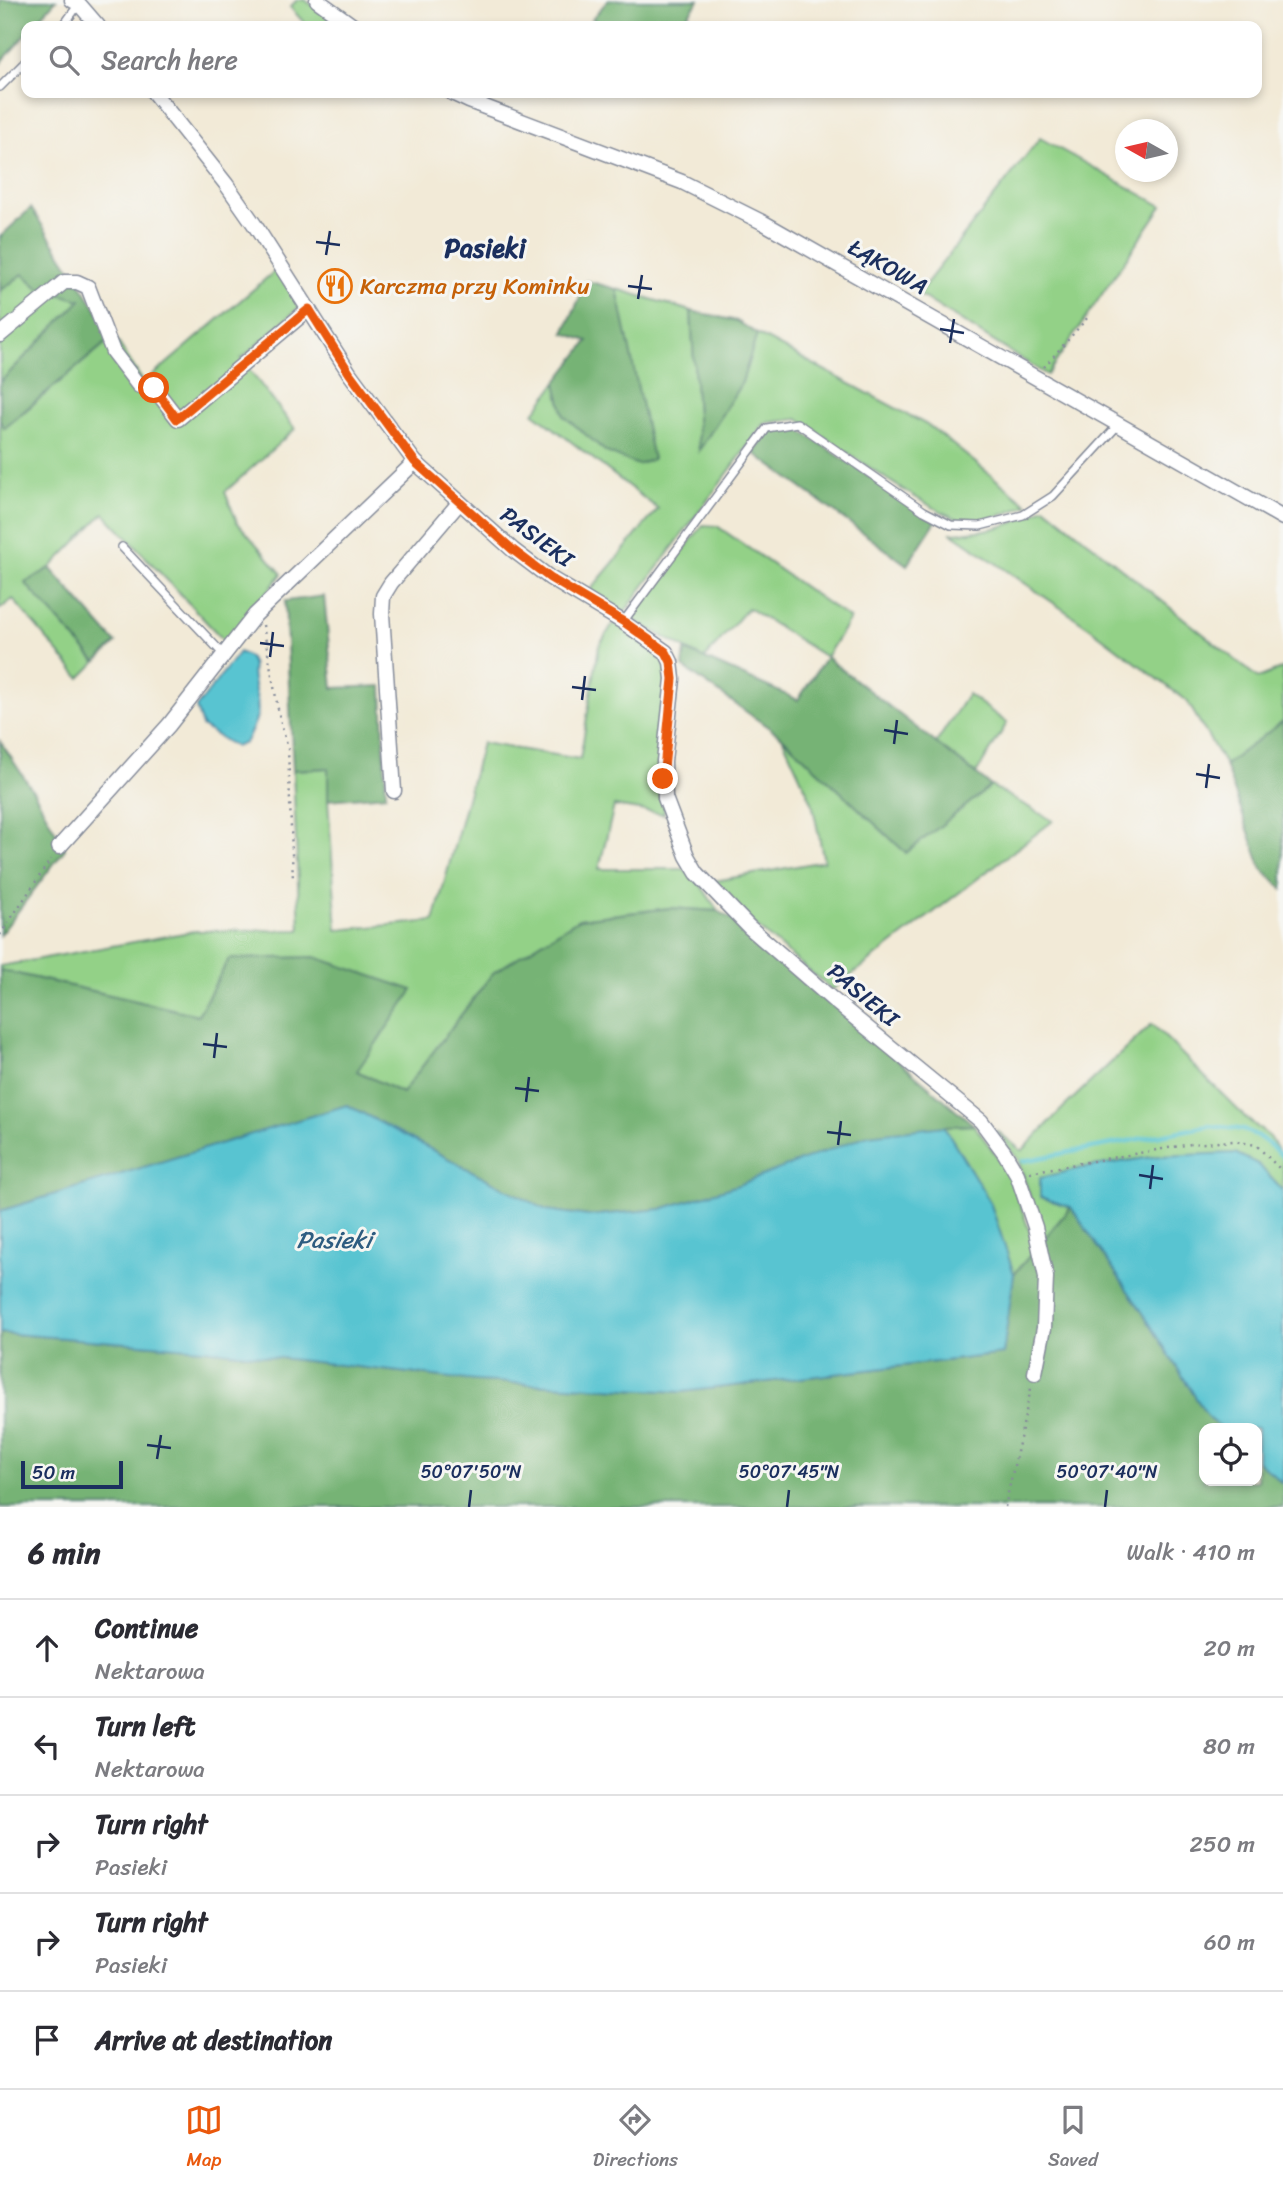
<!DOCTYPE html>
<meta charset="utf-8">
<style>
:root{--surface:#fff;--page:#f7f7f7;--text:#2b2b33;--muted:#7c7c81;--line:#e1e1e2;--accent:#ea580c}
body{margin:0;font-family:Sriracha,sans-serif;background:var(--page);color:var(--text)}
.controls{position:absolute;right:21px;bottom:21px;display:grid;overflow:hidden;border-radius:14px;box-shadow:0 4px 10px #0003}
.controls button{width:63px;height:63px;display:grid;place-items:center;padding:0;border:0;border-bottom:2px solid var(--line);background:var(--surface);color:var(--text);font:35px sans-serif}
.compass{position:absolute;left:1115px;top:119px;width:63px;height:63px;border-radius:50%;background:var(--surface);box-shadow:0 4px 10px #0003;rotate:278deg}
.scale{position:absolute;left:21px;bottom:18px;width:102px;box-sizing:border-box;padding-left:7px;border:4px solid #1b2f5e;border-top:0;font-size:19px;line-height:24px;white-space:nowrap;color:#1b2f5e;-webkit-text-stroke:5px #f6f6f2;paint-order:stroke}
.stop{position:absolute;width:21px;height:21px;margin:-16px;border:5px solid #ea580c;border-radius:50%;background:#fff}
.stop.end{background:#ea580c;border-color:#fff;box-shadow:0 2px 7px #0008}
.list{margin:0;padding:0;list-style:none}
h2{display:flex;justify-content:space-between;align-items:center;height:91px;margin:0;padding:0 28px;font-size:30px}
h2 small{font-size:23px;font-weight:400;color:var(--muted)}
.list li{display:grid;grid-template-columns:46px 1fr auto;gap:21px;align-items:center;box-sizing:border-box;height:98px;padding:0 28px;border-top:2px solid var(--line)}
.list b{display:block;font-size:26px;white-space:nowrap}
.list p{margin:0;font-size:23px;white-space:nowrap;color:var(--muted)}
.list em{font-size:23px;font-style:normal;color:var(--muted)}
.icon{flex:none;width:38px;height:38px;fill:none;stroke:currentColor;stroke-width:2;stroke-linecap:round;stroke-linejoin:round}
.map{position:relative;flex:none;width:1283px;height:1507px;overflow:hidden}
.search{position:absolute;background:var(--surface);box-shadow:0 4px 10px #0003;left:21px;right:21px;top:21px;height:77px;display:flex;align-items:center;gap:18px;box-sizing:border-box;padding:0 24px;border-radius:14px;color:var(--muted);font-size:26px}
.sheet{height:581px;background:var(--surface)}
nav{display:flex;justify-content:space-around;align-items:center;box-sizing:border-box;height:98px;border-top:2px solid var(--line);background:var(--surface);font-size:19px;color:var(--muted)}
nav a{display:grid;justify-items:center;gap:4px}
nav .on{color:var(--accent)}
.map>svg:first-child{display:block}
.green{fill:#93d187;stroke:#578072;stroke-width:2}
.forest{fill:#76b374;stroke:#487169;stroke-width:2}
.water{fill:#58c4d1;stroke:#3a7a98;stroke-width:2}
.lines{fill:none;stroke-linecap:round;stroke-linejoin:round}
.stream{stroke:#58c4d1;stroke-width:4.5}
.service-casing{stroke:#868c9a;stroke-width:10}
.minor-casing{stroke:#868c9a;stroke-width:17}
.path{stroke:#868c9a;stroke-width:2.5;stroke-dasharray:2 5;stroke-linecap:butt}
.service{stroke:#fff;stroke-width:7}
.minor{stroke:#fff;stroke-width:14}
.route{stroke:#ea580c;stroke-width:9}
.ticks{fill:none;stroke:#1b2f5e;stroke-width:2.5}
.labels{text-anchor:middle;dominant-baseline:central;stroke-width:6;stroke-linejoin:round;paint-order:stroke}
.street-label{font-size:23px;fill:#1b2f5e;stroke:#f6f6f2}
.food-label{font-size:23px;fill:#c56008;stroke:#f6f6f2;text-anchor:start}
.water-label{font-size:24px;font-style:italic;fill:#2d5c80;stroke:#f6f6f2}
.quarter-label{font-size:26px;font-weight:bold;fill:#1b2f5e;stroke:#f6f6f2}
.ticks-label{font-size:18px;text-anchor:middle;fill:#1b2f5e;stroke:#f6f6f2;stroke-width:6;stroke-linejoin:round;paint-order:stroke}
</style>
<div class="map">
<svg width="1283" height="1507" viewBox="0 0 1283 1507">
<rect width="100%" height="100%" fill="#f6f6f2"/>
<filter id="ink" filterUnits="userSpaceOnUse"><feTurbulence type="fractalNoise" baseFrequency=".0143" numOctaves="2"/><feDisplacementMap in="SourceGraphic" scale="14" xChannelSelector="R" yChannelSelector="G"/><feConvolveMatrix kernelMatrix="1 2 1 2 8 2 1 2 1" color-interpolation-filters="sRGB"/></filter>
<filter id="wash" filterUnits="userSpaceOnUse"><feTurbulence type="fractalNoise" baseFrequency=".00686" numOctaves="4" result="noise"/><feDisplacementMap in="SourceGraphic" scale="28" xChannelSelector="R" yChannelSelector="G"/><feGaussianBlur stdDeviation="1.57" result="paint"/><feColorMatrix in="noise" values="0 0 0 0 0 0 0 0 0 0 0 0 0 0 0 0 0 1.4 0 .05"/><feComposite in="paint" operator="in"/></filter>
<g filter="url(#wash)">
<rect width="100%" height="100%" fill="#f2ead7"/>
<g class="green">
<polygon points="297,0 305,0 341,26 307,26 290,7"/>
<polygon points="1040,138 1162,206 1047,375 918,294"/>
<polygon points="276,270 301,306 241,359 295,429 225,492 237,522 282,574 226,643 104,513 50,568 26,583 96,662 80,678 13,599 0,609 0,420 5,428 114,336 144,383"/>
<polygon points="23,274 40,289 82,300 0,382 0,291"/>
<path d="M617,289L691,311L699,450L742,382L757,334L931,427L1028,505C1010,512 990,521 970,521C940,522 830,439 798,419L765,423L623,614L587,594L658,509L534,413L556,383L564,416L629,350Z"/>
<path d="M1045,507L1258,678L1283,668V721L1225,765L1187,701L1090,628L952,533C989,532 1014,526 1045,507Z"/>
<polygon points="703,525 717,526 850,619 826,657 748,608 704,659 635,621 635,612"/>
<polygon points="614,622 664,656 668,676 664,814 614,806 599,869 684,869 700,884 718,911 670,908 579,919 493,973 402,1093 357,1072 229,959 198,1015 0,970 0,966 195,931 300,930 293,770 328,768 328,800 337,930 434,921 482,743 580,759 599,646"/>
<polygon points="968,694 1007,723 976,774 936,743"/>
<polygon points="782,737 906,853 991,786 1053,821 832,990 752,923 710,882 824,861 812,802"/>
<polygon points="1152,1024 1247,1119 1270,1137 1283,1158 1283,1191 1258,1164 1235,1154 1159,1156 1081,1168 1040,1179 1040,1197 1071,1207 1044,1239 1018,1160 996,1130 1022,1151 1063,1108"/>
<polygon points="974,1125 1008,1171 1036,1249 1014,1274 990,1202 944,1126"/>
</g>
<g class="forest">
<polygon points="0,0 56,0 33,26 26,26 26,34 0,64"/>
<polygon points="608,0 699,0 680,26 604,26 592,19"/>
<polygon points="31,208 114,336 4,428 0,420 0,382 81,300 40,289 23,274 0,291 0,237"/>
<polygon points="587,281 617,289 653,459 638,465 606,452 564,416 556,383 588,341 564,333"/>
<polygon points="691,311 737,321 757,334 742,382 699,451"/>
<polygon points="797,428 936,521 907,565 754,453 769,432"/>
<polygon points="50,568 116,643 96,662 25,583"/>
<polygon points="324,596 333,688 382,686 386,795 328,800 328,768 293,770 285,601"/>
<polygon points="685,650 798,700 826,657 991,786 906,853 782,737 683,667"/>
<polygon points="1283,721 1283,889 1262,869 1225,765"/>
<polygon points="0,741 35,794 65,849 0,935"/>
<polygon points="670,908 718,911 735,921 974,1125 944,1126 661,1209 588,1216 546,1210 347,1105 0,1211 0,970 198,1015 229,959 315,957 413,990 357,1071 402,1093 493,973 579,919"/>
<polygon points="1071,1207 1143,1313 1208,1417 1221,1428 1204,1428 1204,1481 1257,1481 1257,1460 1283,1484 1283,1507 0,1507 0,1333 204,1349 477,1381 682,1392 1003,1354 1014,1274"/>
</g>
<g class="water">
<path d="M239,652L249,657L253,665C249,682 261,699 257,716C255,725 249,735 245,743L235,747L202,726L196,708Z"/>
<polygon points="347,1105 546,1210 588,1216 661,1209 738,1185 868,1135 944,1126 990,1202 1014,1274 1003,1354 682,1392 477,1381 204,1349 0,1333 0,1211"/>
<polygon points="1235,1153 1258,1164 1283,1191 1283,1484 1257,1460 1257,1428 1221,1428 1208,1417 1143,1313 1071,1207 1040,1197 1040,1178 1081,1168 1159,1156"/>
</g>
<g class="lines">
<path class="stream" d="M1023,1161L1208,1126C1247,1129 1254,1129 1283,1157"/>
</g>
</g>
<g filter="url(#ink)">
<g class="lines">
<g class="service-casing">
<g id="service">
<polyline points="63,26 79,4"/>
<polyline points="0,87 26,61"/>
<polyline points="122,547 224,655"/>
<polyline points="623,622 767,428 797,423 924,511 951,525 980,526 1023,515 1053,496 1119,424"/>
</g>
</g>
<g class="minor-casing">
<g id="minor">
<polyline points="72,0 79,4 98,26"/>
<polyline points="317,0 353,26"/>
<polyline points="154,93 226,184 254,224 350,374 415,462 513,550 550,578 623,622 666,652 671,662 673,679 664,761 665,798 687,856 697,873 749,927 832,999 981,1121 1004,1152 1017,1174 1035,1227 1046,1277 1044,1328 1035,1373"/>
<polyline points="452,93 469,101 682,182 764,223 1283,518"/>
<polyline points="0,335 64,282 77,282 88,287 113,352 139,386 154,388 178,419 309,309"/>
<polyline points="394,791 382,614 383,596 391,583 459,503"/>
<polyline points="59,847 169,725 255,615 415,462"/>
</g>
</g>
<g class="path">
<polyline points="1044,367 1088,317"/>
<polyline points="263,625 280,720 288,749 293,880"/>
<polyline points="0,935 51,859"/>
<polyline points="1030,1172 1191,1144 1234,1141 1256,1145 1283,1172"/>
<polyline points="1005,1507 1032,1384"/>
</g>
<use href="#service" class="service"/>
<use href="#minor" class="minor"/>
</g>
</g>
<g class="lines" filter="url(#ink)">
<polyline class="route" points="154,388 177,419 309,309 350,374 415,462 513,550 550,578 624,622 666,652 671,662 673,679 663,779"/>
</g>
<path class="ticks" d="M316,242L340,245M326,255L330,231M628,286L652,289M638,299L642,275M940,329L964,333M950,343L954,319M260,643L284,646M270,657L273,632M572,687L596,690M582,700L585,676M884,730L908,734M894,744L897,720M1196,774L1220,778M1206,788L1209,764M203,1044L227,1047M214,1058L217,1033M515,1088L539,1091M526,1102L529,1077M827,1132L851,1135M838,1145L841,1121M1139,1175L1163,1179M1150,1189L1153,1165M147,1445L171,1448M157,1459L161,1435M469,1507L471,1490M787,1507L789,1490M1105,1507L1107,1490"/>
<defs>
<g id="restaurant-ring" transform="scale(1.75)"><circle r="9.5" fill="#f6f6f2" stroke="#e8710a" stroke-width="1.5"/><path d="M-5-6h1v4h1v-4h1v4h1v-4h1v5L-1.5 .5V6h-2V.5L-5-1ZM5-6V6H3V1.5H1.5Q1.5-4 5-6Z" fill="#e8710a"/></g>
</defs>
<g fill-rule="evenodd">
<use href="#restaurant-ring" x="335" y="286"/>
</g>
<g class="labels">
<g class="street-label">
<text transform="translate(888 267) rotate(30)">ŁĄKOWA</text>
<text transform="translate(537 537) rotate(37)">PASIEKI</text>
<text transform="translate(863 995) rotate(40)">PASIEKI</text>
</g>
<g class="food-label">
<text x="360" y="286">Karczma przy Kominku</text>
</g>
<g class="water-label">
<text x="334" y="1240">Pasieki</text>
</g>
<g class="quarter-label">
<text x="485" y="248">Pasieki</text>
</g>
</g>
<g class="ticks-label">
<text x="471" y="1478">50°07'50"N</text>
<text x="789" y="1478">50°07'45"N</text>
<text x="1107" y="1478">50°07'40"N</text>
</g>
</svg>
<div class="controls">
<button><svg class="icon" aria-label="locate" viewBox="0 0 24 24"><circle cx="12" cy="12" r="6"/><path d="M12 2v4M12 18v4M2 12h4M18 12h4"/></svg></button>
</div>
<svg class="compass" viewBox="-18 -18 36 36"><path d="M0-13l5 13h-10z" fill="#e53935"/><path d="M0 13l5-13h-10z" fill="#7c7c81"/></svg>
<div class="scale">50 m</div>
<div class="stop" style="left:154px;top:388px"></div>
<div class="stop end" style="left:663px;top:779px"></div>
<div class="search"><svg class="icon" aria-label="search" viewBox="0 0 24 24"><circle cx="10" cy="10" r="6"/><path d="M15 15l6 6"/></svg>Search here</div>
</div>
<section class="sheet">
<h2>6 min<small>Walk · 410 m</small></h2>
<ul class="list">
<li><svg class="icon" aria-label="ahead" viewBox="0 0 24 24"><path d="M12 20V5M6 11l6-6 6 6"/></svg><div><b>Continue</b><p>Nektarowa</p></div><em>20 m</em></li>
<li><svg class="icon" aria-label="left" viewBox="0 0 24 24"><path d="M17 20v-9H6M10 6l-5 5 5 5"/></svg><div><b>Turn left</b><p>Nektarowa</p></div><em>80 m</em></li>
<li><svg class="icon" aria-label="right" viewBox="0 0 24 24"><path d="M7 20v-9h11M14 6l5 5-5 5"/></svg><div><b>Turn right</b><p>Pasieki</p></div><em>250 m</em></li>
<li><svg class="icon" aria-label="right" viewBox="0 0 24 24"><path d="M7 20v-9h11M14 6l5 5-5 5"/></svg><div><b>Turn right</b><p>Pasieki</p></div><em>60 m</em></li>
<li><svg class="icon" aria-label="arrive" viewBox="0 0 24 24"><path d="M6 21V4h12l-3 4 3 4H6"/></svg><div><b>Arrive at destination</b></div></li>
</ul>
</section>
<nav>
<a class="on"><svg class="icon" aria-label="map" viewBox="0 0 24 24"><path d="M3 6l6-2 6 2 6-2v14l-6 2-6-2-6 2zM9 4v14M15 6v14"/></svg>Map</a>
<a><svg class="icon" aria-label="directions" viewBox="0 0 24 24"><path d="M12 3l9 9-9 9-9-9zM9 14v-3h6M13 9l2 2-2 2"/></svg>Directions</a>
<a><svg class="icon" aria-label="saved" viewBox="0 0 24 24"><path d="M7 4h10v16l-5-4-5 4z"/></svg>Saved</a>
</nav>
